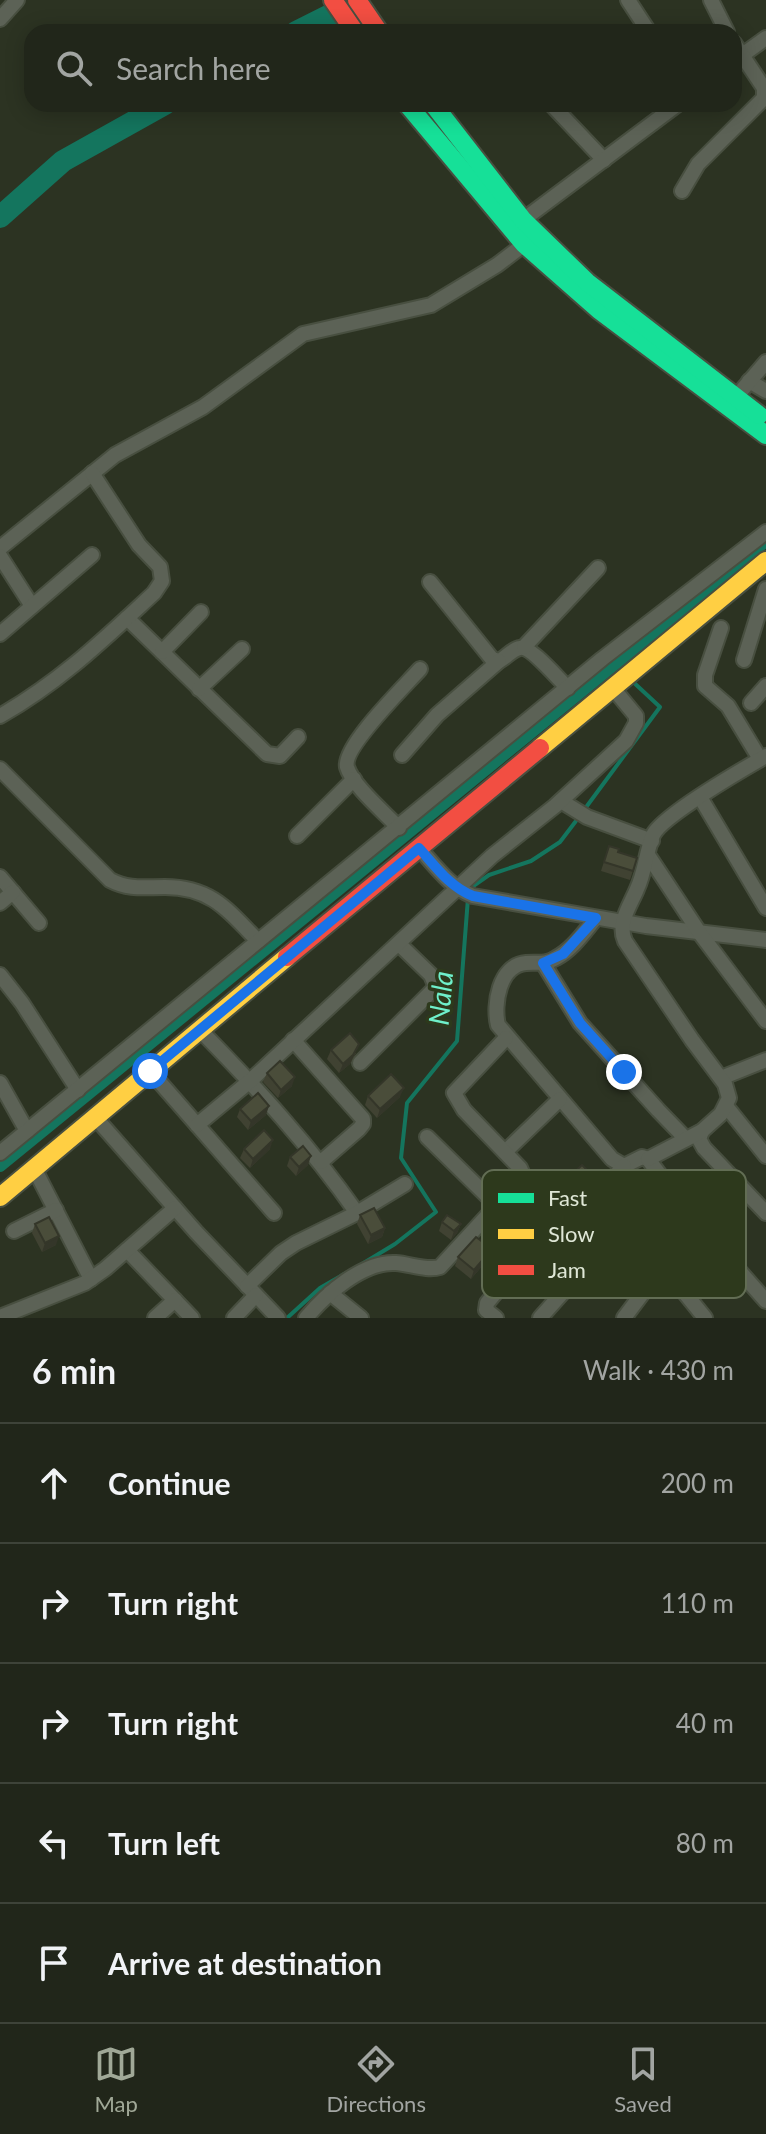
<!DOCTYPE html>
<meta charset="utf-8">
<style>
:root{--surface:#21261a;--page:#292e23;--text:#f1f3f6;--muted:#a2a5a2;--line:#3e4339;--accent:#a0a897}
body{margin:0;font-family:Lato,sans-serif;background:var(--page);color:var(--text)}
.stop{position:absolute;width:24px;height:24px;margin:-18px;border:6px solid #1a73e8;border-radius:50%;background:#fff}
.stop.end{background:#1a73e8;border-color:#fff;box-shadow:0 2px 8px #0008}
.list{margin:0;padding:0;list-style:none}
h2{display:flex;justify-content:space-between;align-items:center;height:104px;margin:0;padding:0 32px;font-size:34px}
h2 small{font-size:26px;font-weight:400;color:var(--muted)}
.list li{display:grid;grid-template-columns:52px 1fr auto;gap:24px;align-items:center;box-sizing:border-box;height:120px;padding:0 32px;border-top:2px solid var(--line)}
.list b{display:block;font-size:30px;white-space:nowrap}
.list em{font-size:26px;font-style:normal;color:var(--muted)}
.icon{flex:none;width:44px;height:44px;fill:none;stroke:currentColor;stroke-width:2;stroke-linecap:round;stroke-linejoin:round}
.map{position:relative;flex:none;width:766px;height:1318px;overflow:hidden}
.search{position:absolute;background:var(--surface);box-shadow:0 4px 20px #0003;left:24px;right:24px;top:24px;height:88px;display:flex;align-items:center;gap:20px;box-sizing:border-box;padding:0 28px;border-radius:24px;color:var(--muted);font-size:30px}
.sheet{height:704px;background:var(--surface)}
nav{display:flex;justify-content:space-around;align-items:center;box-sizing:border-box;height:112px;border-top:2px solid var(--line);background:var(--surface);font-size:22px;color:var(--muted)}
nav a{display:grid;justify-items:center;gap:4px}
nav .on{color:var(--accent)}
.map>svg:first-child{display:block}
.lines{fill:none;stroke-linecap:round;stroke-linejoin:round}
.stream{stroke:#14755e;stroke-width:4}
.canal{stroke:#14755e;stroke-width:12}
.river{stroke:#14755e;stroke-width:22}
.street-casing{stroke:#484f40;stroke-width:18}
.fast-casing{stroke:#484f40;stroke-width:22}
.slow-casing{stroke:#484f40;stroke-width:22}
.jam-casing{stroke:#484f40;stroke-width:22}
.street{stroke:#5c6256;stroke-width:14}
.fast{stroke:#16e098;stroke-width:18}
.slow{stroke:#ffcf43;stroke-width:18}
.jam{stroke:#f24e42;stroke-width:18}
.wall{fill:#404232}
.shaded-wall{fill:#343629}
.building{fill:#4a4d3a;stroke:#343629;stroke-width:2}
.route{stroke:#1a73e8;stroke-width:10}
.labels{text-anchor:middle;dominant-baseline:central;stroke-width:7;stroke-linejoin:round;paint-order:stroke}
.water-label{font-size:28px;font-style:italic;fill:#6ff0cb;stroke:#2d391c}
.key{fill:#2d391c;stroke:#626d54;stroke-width:2}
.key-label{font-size:22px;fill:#dfe7d6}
</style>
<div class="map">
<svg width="766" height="1318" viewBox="0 0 766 1318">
<rect width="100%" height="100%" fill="#2c3322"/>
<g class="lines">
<g class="stream">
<polyline points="584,810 660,707 631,680"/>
<polyline points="469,889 489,875 531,861 560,842 579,817"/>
<polyline points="357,1267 395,1244 436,1212 401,1158 407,1103 457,1041 468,898"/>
<polyline points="287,1318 320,1288 346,1273"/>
</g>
<polyline class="canal" points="0,1166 766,541"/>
<g class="river">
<polyline points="296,32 356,2"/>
<polyline points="0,217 63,161 165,104"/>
</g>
<g class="street-casing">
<g id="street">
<polyline points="628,0 649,32"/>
<polyline points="711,0 727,32"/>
<polyline points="0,19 17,0"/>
<polyline points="734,61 766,38"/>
<polyline points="551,104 604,160"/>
<polyline points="682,191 698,164 764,98 764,88 734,43"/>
<polyline points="523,220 678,104"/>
<polyline points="749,381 766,391"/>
<polyline points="736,397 766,362"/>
<polyline points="0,548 115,455 203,407 303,334 431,305 497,265 531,239"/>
<polyline points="0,556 32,606"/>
<path d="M430,582L492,659L499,661C506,658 512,649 520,648C531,646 558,679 568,688"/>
<polyline points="127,618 267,754 280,756 298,737"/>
<polyline points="721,628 705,675 705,686 728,706 760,759"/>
<polyline points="0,634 92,555"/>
<polyline points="524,647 598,568"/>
<polyline points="162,652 201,612"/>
<polyline points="744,660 766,589"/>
<polyline points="199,689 242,649"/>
<polyline points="751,703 766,686"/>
<path d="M0,716C61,681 103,640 154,593L162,581L160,567L139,545L92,473"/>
<polyline points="402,755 437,715 499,661"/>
<path d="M0,769L110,880C129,890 144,887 165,887C211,887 228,910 258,941"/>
<polyline points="700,797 766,908"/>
<polyline points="561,801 587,817 652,841"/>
<path d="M399,828C385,813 352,785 347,767C342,747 406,685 420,669"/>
<polyline points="297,836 354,779"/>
<path d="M419,848C436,867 450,887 473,896L646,926L766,940"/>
<polyline points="648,855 699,932 766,1021"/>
<polyline points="0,877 39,923"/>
<polyline points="0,903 13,892"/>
<path d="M596,918C584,932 573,949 556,958C545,965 538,962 526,963C499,965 493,1005 498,1025L612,1159L624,1166L642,1157L648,1159L689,1214L766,1301"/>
<polyline points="543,963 580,1023 658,1110 686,1139"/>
<polyline points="0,975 22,1003 78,1090"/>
<path d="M200,1030C257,1088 310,1146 357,1213"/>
<polyline points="293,1040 363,1119 363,1124 359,1129 321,1162"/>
<polyline points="360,1063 436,987 431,975 399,944"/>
<polyline points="150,1071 274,1213"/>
<polyline points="721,1078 766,1060"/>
<polyline points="0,1083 27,1131"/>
<polyline points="726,1106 766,1156"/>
<polyline points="95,1117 196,1232 278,1318"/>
<polyline points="197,1125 250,1081 492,856 555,806 626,741 636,723 636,716 612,687"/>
<polyline points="702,1131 699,1139 704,1148 766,1213"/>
<polyline points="427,1137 532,1240 532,1249 487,1303 486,1310 496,1318"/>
<polyline points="505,1152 560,1099"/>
<polyline points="0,1153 602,659 766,532"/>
<path d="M648,1159L702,1131L721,1114L729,1098L725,1084L692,1040L625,941C617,923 630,906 637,889C645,872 646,852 653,835C662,816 745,768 766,756"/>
<polyline points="34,1168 91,1279"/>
<polyline points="14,1231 56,1210"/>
<polyline points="527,1235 550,1212 570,1225 576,1225 597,1196 624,1166"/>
<polyline points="127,1250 192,1318"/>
<polyline points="247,1286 281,1253 296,1243 357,1213 405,1184"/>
<polyline points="330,1293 361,1318"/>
<polyline points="0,1317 85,1283 105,1269 175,1208"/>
<polyline points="155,1318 175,1300"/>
<polyline points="234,1318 256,1295"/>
<path d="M306,1318C326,1294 363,1261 396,1263C410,1264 427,1271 440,1267L521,1179L523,1175L520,1168L464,1110L454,1093L506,1038"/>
<polyline points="540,1318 614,1235 620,1231 663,1266 705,1318"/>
<polyline points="624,1318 663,1266"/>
</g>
</g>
<g class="fast-casing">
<g id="fast">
<polyline points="407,104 524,244 599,310 766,435"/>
<polyline points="433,104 523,220 587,282 759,415"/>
</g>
</g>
<g class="slow-casing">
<g id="slow">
<polyline points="540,748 766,561"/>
<polyline points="0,1197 287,957"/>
</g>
</g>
<g class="jam-casing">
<g id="jam">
<polyline points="333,0 355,32"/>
<polyline points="357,0 379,32"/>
<polyline points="287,957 540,748"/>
</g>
</g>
<use href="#street" class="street"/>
<use href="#fast" class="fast"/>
<use href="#slow" class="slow"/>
<use href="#jam" class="jam"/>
</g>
<g class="wall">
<polygon points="609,846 618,852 637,858 630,880 601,871"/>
<polygon points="331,1050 356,1053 350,1064 339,1073 327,1059"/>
<polygon points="267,1073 292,1086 278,1098 263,1082"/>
<polygon points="368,1096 400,1097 377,1118 365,1105"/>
<polygon points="240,1109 266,1115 248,1130 237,1117"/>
<polygon points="244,1149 270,1149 250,1168 240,1158"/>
<polygon points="290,1157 308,1165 296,1176 287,1166"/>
<polygon points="591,1174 588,1183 567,1203 558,1194 561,1185"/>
<polygon points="360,1215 385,1228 382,1237 368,1244 357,1224"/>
<polygon points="442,1222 461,1224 457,1233 451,1240 439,1231"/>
<polygon points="35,1224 56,1245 42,1252 32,1233"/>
<polygon points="492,1249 489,1258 471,1279 455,1266 458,1257"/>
</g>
<g class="shaded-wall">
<polygon points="359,1044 350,1064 339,1073 343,1064"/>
<polygon points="295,1077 292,1086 278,1098 281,1090"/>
<polygon points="404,1088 400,1097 377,1118 380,1109"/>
<polygon points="269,1106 266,1115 248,1130 251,1121"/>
<polygon points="273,1140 270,1149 250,1168 253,1159"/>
<polygon points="311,1156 308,1165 296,1176 299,1167"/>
<polygon points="591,1174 588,1183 567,1203 570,1195"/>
<polygon points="461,1224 457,1233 451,1240 454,1231"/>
<polygon points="385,1228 382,1237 368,1244 371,1235"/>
<polygon points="59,1236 56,1245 42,1252 45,1243"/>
<polygon points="492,1249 489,1258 471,1279 474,1270"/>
</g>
<g class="building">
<polygon points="609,846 619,849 618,852 637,858 633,871 604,862"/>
<polygon points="350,1033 359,1044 353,1055 343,1064 331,1050"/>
<polygon points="280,1061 295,1077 281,1090 267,1073"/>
<polygon points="391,1074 404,1088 380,1109 368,1096"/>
<polygon points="258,1093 269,1106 251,1121 240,1109"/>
<polygon points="264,1130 273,1140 253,1159 244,1149"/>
<polygon points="303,1146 311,1156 299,1167 290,1157"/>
<polygon points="582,1165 591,1174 570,1195 561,1185"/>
<polygon points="374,1208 385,1228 371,1235 360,1215"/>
<polygon points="447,1215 461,1224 454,1231 442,1222"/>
<polygon points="49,1217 59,1236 45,1243 35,1224"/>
<polygon points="476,1237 492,1249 474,1270 458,1257"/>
</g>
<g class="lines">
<path class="route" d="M150,1071L419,848C436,867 450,887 473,896L596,918L563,954L543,963L580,1023L624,1072"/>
</g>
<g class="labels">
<g class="water-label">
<text transform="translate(440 998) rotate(-85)">Nala</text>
</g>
</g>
<rect x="482" y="1170" width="264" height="128" rx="12" class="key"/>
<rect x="498" y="1193" width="36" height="10" fill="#16e098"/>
<rect x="498" y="1229" width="36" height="10" fill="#ffcf43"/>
<rect x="498" y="1265" width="36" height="10" fill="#f24e42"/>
<g class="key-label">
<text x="548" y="1206">Fast</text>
<text x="548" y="1242">Slow</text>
<text x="548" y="1278">Jam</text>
</g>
</svg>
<div class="stop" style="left:150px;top:1071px"></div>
<div class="stop end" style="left:624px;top:1072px"></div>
<div class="search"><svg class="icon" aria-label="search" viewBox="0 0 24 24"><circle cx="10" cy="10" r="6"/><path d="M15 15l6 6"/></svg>Search here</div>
</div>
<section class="sheet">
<h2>6 min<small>Walk · 430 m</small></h2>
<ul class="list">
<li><svg class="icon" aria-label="ahead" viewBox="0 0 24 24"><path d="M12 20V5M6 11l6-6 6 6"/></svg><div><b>Continue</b></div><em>200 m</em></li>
<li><svg class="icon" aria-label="right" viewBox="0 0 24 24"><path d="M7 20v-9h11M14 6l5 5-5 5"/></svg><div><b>Turn right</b></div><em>110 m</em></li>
<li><svg class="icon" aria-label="right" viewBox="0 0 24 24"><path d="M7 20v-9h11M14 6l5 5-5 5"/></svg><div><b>Turn right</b></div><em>40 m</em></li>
<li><svg class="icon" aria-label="left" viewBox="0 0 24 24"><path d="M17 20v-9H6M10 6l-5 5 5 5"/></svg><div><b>Turn left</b></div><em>80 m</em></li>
<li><svg class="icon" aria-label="arrive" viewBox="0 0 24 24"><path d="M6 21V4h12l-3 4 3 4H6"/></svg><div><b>Arrive at destination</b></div></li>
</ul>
</section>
<nav>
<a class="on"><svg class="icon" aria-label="map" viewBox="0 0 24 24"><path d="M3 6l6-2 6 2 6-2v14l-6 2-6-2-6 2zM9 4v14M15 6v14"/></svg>Map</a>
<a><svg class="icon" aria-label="directions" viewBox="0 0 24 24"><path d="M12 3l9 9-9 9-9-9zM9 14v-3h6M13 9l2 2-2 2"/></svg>Directions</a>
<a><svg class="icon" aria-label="saved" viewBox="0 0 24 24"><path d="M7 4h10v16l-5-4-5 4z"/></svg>Saved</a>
</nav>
